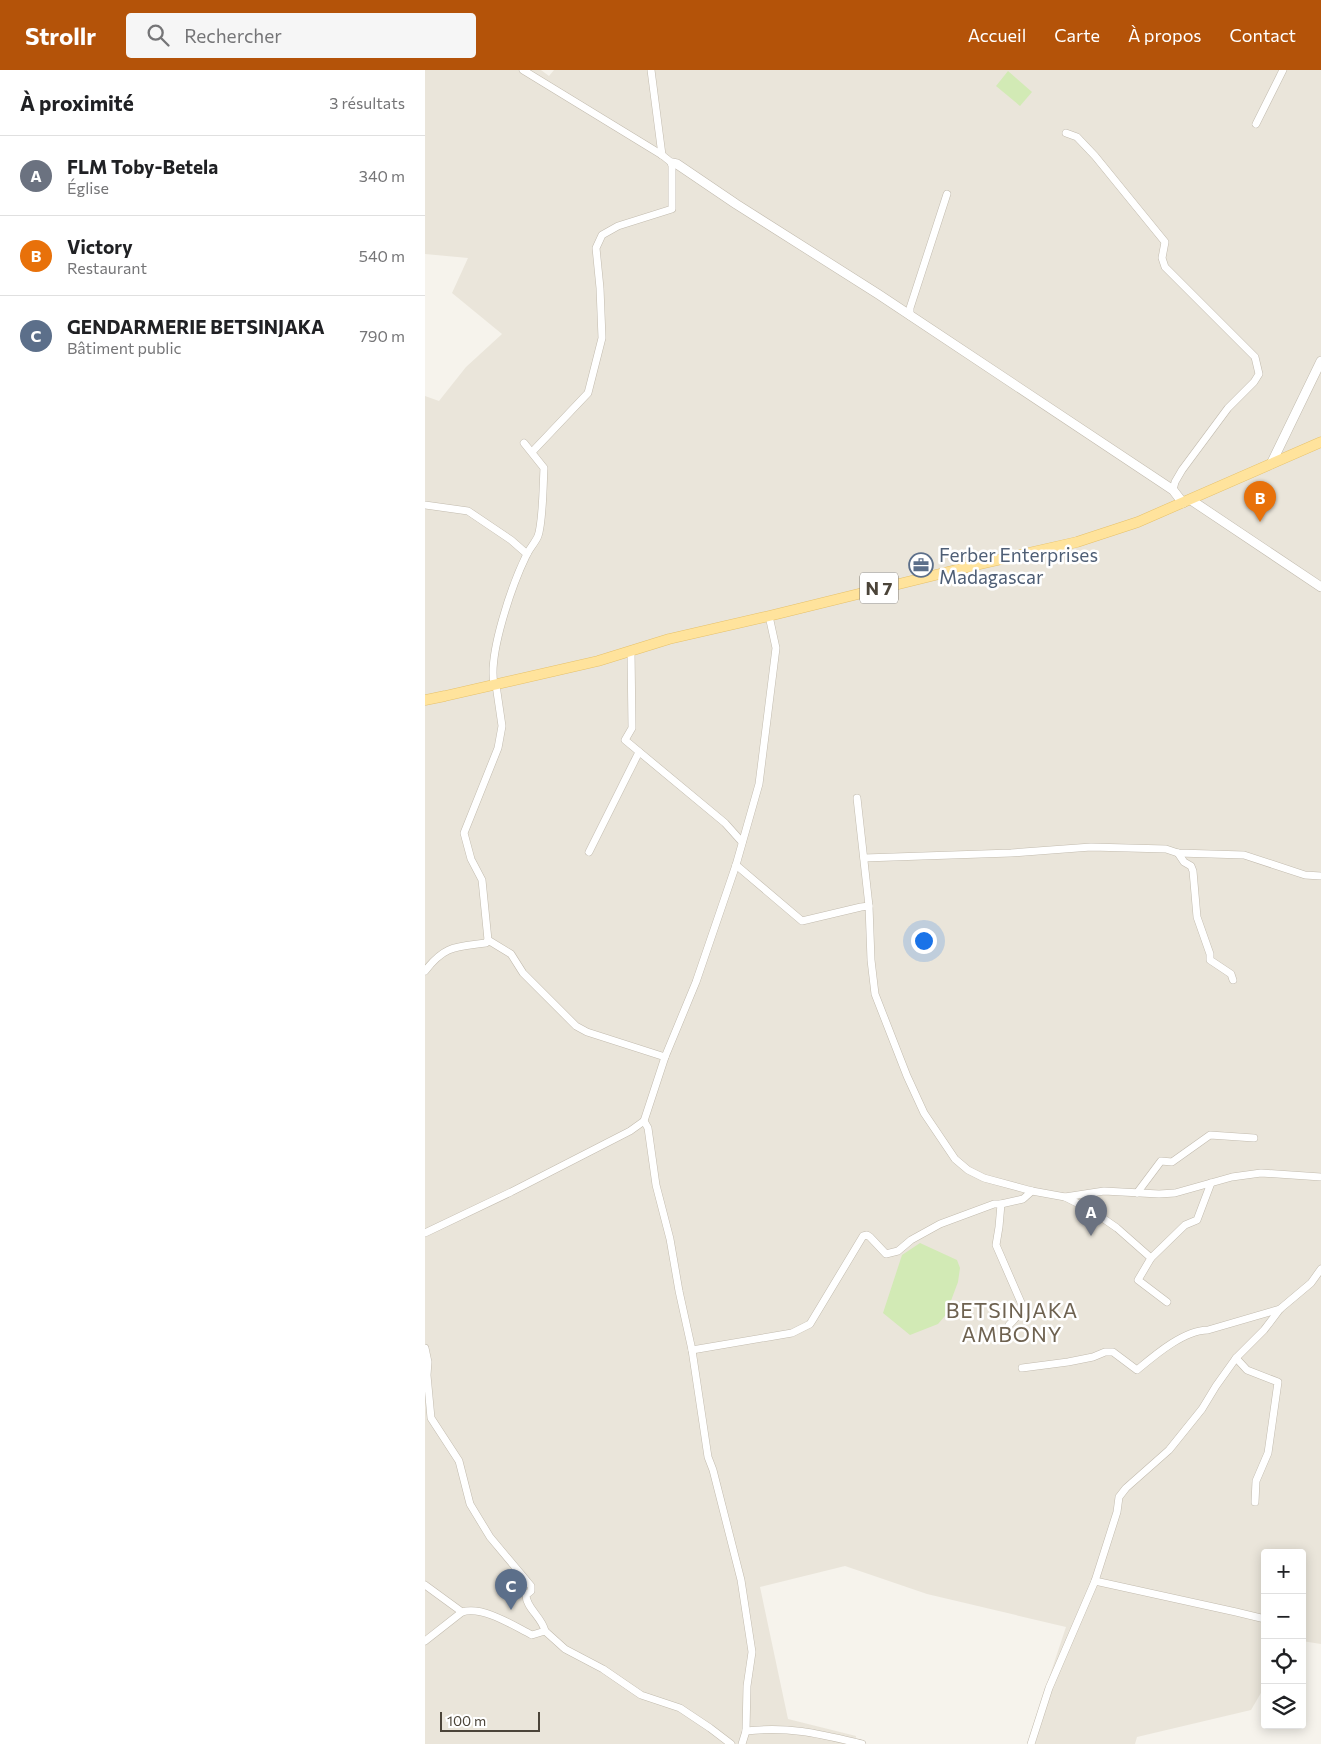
<!DOCTYPE html>
<html lang="fr">
<meta charset="utf-8">
<style>
:root{--surface:#fff;--page:#f6f6f6;--text:#202124;--muted:#757577;--line:#e0e0e0;--accent:#b45309}
body{margin:0;font-family:Commissioner,sans-serif;background:var(--page);color:var(--text)}
.controls{position:absolute;right:15px;bottom:15px;display:grid;overflow:hidden;border-radius:5px;box-shadow:0 2px 12px #0003}
.controls button{width:45px;height:45px;display:grid;place-items:center;padding:0;border:0;border-bottom:1px solid var(--line);background:var(--surface);color:var(--text);font:25px sans-serif}
.scale{position:absolute;left:15px;bottom:12px;width:100px;box-sizing:border-box;padding-left:5px;border:2px solid #4b4439;border-top:0;font-size:14px;line-height:18px;white-space:nowrap;color:#4b4439;-webkit-text-stroke:4px #fff;paint-order:stroke}
.you{position:absolute;left:498px;top:870px;width:18px;height:18px;margin:-12px;border:4px solid #fff;border-radius:50%;background:#1a73e8;box-shadow:0 0 0 8px #1a73e833}
.badge{display:grid;place-items:center;width:32px;height:32px;border-radius:50%;background:var(--accent);color:#fff;font-size:16px;font-weight:700}
.pin{position:absolute;translate:-50% -41px;filter:drop-shadow(0 1px 2px #0008)}
.pin::after{content:'';position:absolute;top:26px;width:18px;height:15px;background:inherit;clip-path:polygon(0 0,100% 0,50% 100%)}
.list{margin:0;padding:0;list-style:none}
h2{display:flex;justify-content:space-between;align-items:center;height:65px;margin:0;padding:0 20px;font-size:21px}
h2 small{font-size:16px;font-weight:400;color:var(--muted)}
.list li{display:grid;grid-template-columns:32px 1fr auto;gap:15px;align-items:center;box-sizing:border-box;height:80px;padding:0 20px;border-top:1px solid var(--line)}
.list b{display:block;font-size:19px;white-space:nowrap}
.list p{margin:0;font-size:16px;white-space:nowrap;color:var(--muted)}
.list em{font-size:16px;font-style:normal;color:var(--muted)}
.icon{flex:none;width:28px;height:28px;fill:none;stroke:currentColor;stroke-width:2;stroke-linecap:round;stroke-linejoin:round}
.map{position:relative;flex:none;width:896px;height:1674px;overflow:hidden}
header{display:flex;align-items:center;gap:30px;box-sizing:border-box;height:70px;padding:0 25px;background:var(--accent);color:#fff}
header strong{font-size:24px}
nav{display:flex;gap:28px;margin-inline-start:auto;font-size:18px}
.search{width:350px;height:45px;background:var(--page);display:flex;align-items:center;gap:12px;box-sizing:border-box;padding:0 18px;border-radius:5px;color:var(--muted);font-size:19px}
main{display:flex}
aside{flex:1;background:var(--surface)}
.map>svg:first-child{display:block}
.residential{fill:#eae5da}
.green{fill:#d2eab5}
.lines{fill:none;stroke-linecap:round;stroke-linejoin:round}
.minor-casing{stroke:#c2bbae;stroke-width:8}
.tertiary-casing{stroke:#c2bbae;stroke-width:10}
.primary-casing{stroke:#e6c16a;stroke-width:11}
.minor{stroke:#fff;stroke-width:7}
.tertiary{stroke:#fff;stroke-width:9}
.primary{stroke:#ffe39c;stroke-width:10}
.labels{text-anchor:middle;dominant-baseline:central;stroke-width:5;stroke-linejoin:round;paint-order:stroke}
.shield{fill:#fff;stroke:#817c74;stroke-width:1}
.shield-label{font-size:18px;font-weight:bold;fill:#4b4439}
.service-label{font-size:19px;fill:#4e5e75;stroke:#fff;text-anchor:start}
.quarter-label{font-size:21px;letter-spacing:1px;fill:#6e6250;stroke:#fff}
</style>
<header>
<strong>Strollr</strong>
<div class="search"><svg class="icon" aria-label="search" viewBox="0 0 24 24"><circle cx="10" cy="10" r="6"/><path d="M15 15l6 6"/></svg>Rechercher</div>
<nav><a>Accueil</a><a>Carte</a><a>À propos</a><a>Contact</a></nav>
</header>
<main>
<aside>
<h2>À proximité<small>3 résultats</small></h2>
<ul class="list">
<li><span class="badge" style="background:#6b7280">A</span><div><b>FLM Toby-Betela</b><p>Église</p></div><em>340 m</em></li>
<li><span class="badge" style="background:#e8710a">B</span><div><b>Victory</b><p>Restaurant</p></div><em>540 m</em></li>
<li><span class="badge" style="background:#5c6f8a">C</span><div><b>GENDARMERIE BETSINJAKA</b><p>Bâtiment public</p></div><em>790 m</em></li>
</ul>
</aside>
<div class="map">
<svg width="896" height="1674" viewBox="0 0 896 1674">
<rect width="100%" height="100%" fill="#f6f3ec"/>
<polygon class="residential" points="0,0 116,0 124,6 129,0 896,0 896,1574 877,1571 877,1483 840,1483 840,1616 826,1640 712,1667 710,1674 602,1674 641,1557 502,1524 420,1496 335,1517 363,1649 431,1666 430,1674 0,1674 0,326 14,331 41,297 77,264 27,223 43,188 0,184"/>
<g class="green">
<polygon points="583,1 607,22 595,36 571,16"/>
<polygon points="495,1173 532,1190 535,1198 533,1212 524,1236 525,1240 513,1254 485,1265 458,1243 477,1185"/>
</g>
<g class="lines">
<g class="minor-casing">
<g id="minor">
<polyline points="98,0 237,85 247,93 247,139 193,156 177,165 171,178 175,218 177,268 163,323 107,382"/>
<polyline points="226,0 237,85"/>
<polyline points="831,54 858,0"/>
<polyline points="641,63 652,67 670,86 740,172 737,188 740,197 830,287 834,304 829,312 803,338 757,400 750,412 748,420"/>
<polyline points="485,246 485,238 522,124"/>
<polyline points="0,435 43,441 86,470 102,484"/>
<polyline points="206,581 207,658 200,670 300,753 317,772"/>
<path d="M69,614C63,584 87,515 101,486C104,479 110,473 113,466C118,452 118,414 119,398L99,373"/>
<polyline points="432,728 444,836"/>
<polyline points="164,782 214,682"/>
<polyline points="753,783 759,792 766,796 768,801 772,847 785,884 785,890 806,904 808,910"/>
<polyline points="439,788 586,783 666,777 741,779 753,783 819,785 880,805 896,806"/>
<polyline points="311,795 377,851 436,837 444,836 446,890 450,924 482,1006 499,1043 530,1089 543,1100 559,1108 607,1121 640,1127 666,1140 692,1158 726,1188 713,1210 742,1232"/>
<polyline points="63,870 57,810 46,789 39,763 73,678 77,656 71,615"/>
<path d="M0,901C20,875 31,877 61,873L63,870L86,884L98,903L151,956L162,962L240,987"/>
<polyline points="712,1123 736,1091 747,1092 785,1065 829,1068"/>
<polyline points="640,1127 679,1121 734,1124 750,1123 807,1107 836,1103 896,1107"/>
<polyline points="576,1134 574,1157 571,1175 598,1237 597,1241 584,1255"/>
<polyline points="0,1163 86,1122 205,1061 219,1051"/>
<polyline points="726,1188 760,1155 772,1150 786,1113"/>
<path d="M0,1278L3,1292L2,1305L6,1348L34,1391L45,1434L65,1467L106,1516V1521L101,1525C101,1538 117,1547 120,1561"/>
<polyline points="267,1280 367,1263 385,1254 438,1166 442,1165 445,1167 461,1184 473,1181 486,1170 515,1154 569,1134 576,1134 598,1129 607,1121"/>
<polyline points="811,1288 822,1300 853,1312 843,1383 831,1411 830,1432"/>
<path d="M597,1298L643,1292L668,1287L680,1282H688L712,1300C730,1285 759,1260 783,1260L855,1239"/>
<polyline points="670,1511 811,1542 840,1549"/>
<path d="M0,1515L37,1542C59,1536 87,1555 107,1565L120,1561L140,1579L178,1599L216,1625L255,1638L285,1658L306,1674"/>
<polyline points="0,1571 37,1542"/>
<path d="M321,1661C365,1656 395,1664 437,1674"/>
<polyline points="317,1674 321,1661 322,1616 327,1582 316,1510 288,1400 283,1387 267,1280 254,1221 245,1169 231,1115 223,1058 219,1051 240,987 271,912 311,795 334,714 351,578 344,546"/>
<polyline points="606,1674 624,1618 670,1511 692,1442 694,1427 701,1418 744,1380 777,1339 791,1316 811,1288 839,1260 855,1239 886,1213 896,1199"/>
</g>
</g>
<g class="tertiary-casing">
<g id="tertiary">
<polyline points="247,93 252,94 311,134 453,224 748,420 758,433"/>
<polyline points="846,394 896,291"/>
<polyline points="766,430 896,517"/>
</g>
</g>
<g class="primary-casing">
<polyline id="primary" points="0,630 20,626 173,591 244,569 344,546 551,495 652,472 713,452 896,372"/>
</g>
<use href="#minor" class="minor"/>
<use href="#tertiary" class="tertiary"/>
<use href="#primary" class="primary"/>
</g>
<defs>
<g id="office-ring" transform="scale(1.25)"><circle r="9.5" fill="#fff" stroke="#5c6f8a" stroke-width="1.5"/><path d="M-6-3h4V-5.5h4V-3h4V5H-6ZM-1-4.5V-3h2v-1.5ZM-6 0V1H6V0Z" fill="#5c6f8a"/></g>
</defs>
<g fill-rule="evenodd">
<use href="#office-ring" x="496" y="495"/>
</g>
<g class="labels">
<rect class="shield" x="435" y="502.5" width="38" height="31" rx="4"/>
<g class="shield-label">
<text x="454" y="518">N 7</text>
</g>
<g class="service-label">
<text x="514" y="484">Ferber Enterprises<tspan x="514" dy="22">Madagascar</tspan></text>
</g>
<g class="quarter-label">
<text x="587" y="1239">BETSINJAKA<tspan x="587" dy="24">AMBONY</tspan></text>
</g>
</g>
</svg>
<div class="controls">
<button>+</button>
<button>−</button>
<button><svg class="icon" aria-label="locate" viewBox="0 0 24 24"><circle cx="12" cy="12" r="6"/><path d="M12 2v4M12 18v4M2 12h4M18 12h4"/></svg></button>
<button><svg class="icon" aria-label="layers" viewBox="0 0 24 24"><path d="M12 4l9 5-9 5-9-5zM3 14l9 5 9-5"/></svg></button>
</div>
<div class="scale">100 m</div>
<div class="you"></div>
<div class="pin badge" style="left:666px;top:1166px;background:#6b7280">A</div>
<div class="pin badge" style="left:835px;top:452px;background:#e8710a">B</div>
<div class="pin badge" style="left:86px;top:1540px;background:#5c6f8a">C</div>
</div>
</main>
